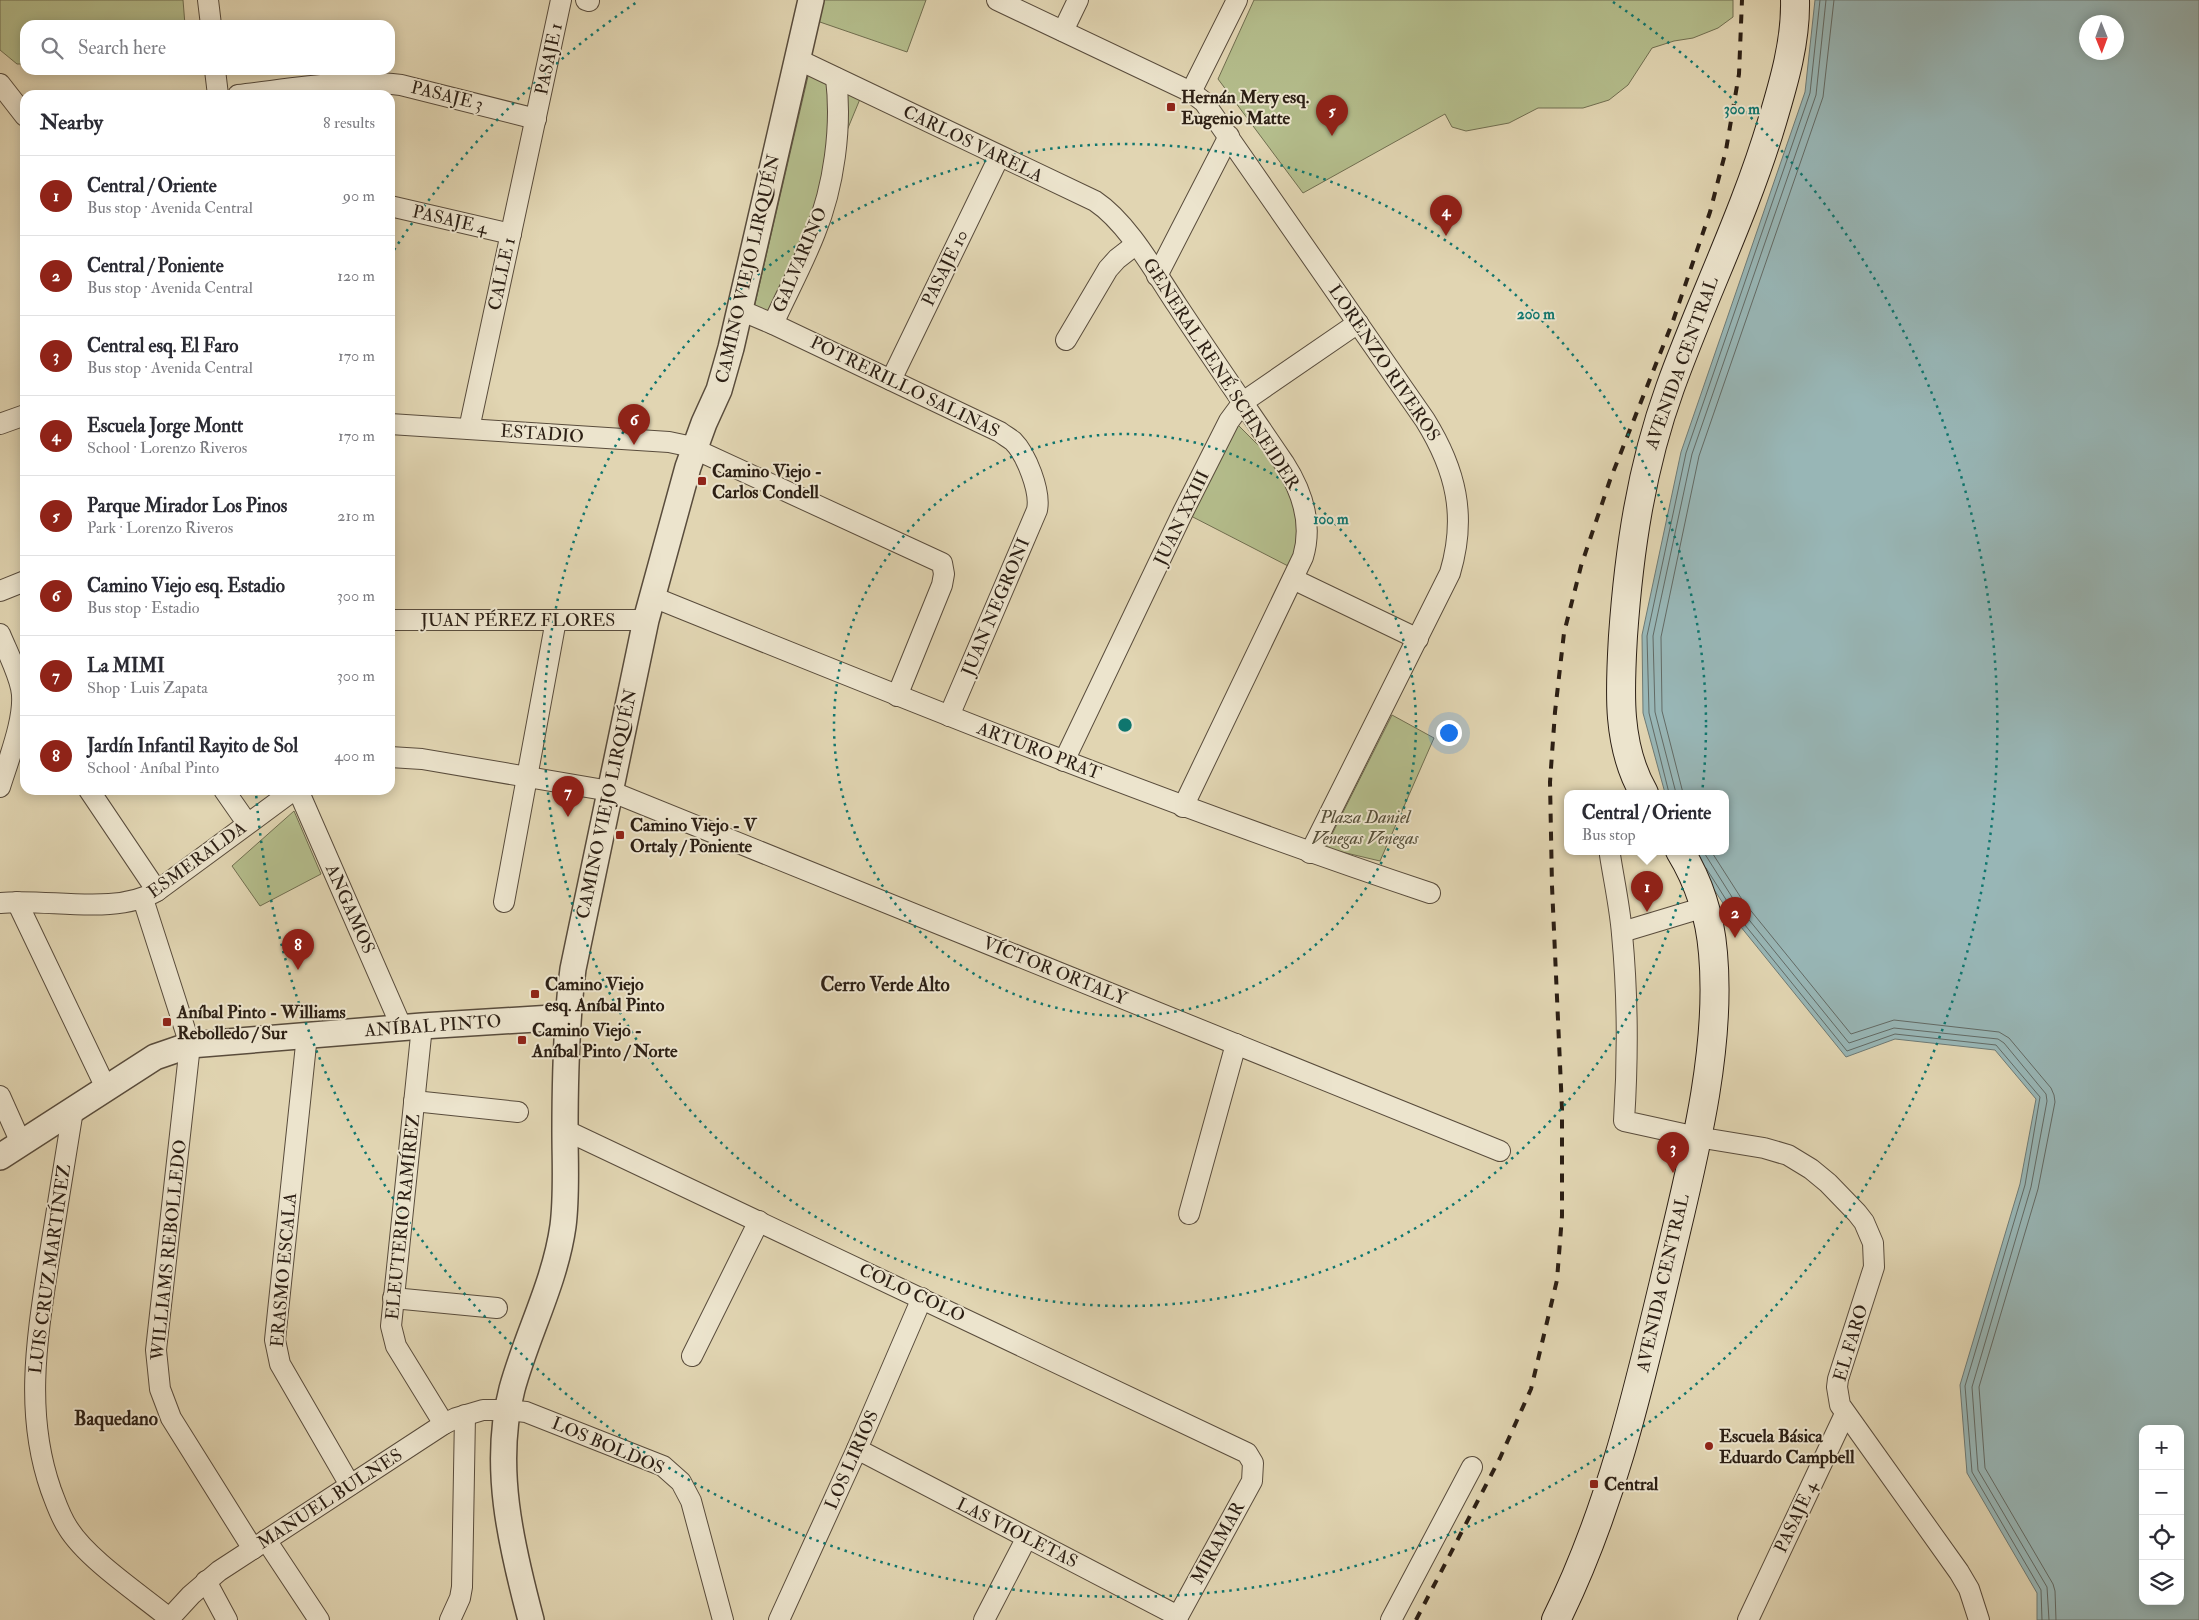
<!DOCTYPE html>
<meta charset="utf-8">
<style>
:root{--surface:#fff;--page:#f7f7f7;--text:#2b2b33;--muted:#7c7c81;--line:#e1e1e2;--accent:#8f2418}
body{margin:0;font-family:"IM FELL Double Pica",serif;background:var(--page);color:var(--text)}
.controls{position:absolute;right:15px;bottom:15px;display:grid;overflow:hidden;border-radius:10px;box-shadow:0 2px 12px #0003}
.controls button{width:45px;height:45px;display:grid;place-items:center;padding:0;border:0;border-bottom:1px solid var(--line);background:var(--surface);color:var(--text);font:25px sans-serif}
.compass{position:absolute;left:2079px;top:15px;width:45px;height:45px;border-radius:50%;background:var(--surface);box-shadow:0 2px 12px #0003;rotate:179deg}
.you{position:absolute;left:1448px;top:732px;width:18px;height:18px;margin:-12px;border:4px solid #fff;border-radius:50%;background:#1a73e8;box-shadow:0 0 0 8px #1a73e833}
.badge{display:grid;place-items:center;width:32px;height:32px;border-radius:50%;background:var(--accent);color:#fff;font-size:16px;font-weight:700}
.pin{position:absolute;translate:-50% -41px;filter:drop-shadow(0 1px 2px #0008)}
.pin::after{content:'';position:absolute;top:26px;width:18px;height:15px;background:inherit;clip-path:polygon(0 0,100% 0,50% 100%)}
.popup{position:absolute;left:1564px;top:790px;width:165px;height:65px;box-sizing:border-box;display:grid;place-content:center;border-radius:10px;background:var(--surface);filter:drop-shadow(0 1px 4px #0005);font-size:16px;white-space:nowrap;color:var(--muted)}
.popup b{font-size:19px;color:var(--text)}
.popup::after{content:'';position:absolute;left:50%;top:100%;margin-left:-10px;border:10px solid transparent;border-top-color:var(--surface)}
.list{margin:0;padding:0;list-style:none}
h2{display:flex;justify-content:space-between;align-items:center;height:65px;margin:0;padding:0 20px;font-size:21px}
h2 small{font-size:16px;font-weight:400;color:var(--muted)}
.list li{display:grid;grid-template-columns:32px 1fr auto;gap:15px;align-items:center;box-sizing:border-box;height:80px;padding:0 20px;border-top:1px solid var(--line)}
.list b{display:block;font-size:19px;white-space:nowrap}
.list p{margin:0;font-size:16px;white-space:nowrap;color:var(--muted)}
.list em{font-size:16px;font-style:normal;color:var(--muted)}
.icon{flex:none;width:28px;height:28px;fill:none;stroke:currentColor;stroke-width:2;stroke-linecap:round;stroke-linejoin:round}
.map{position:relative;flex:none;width:2199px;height:1620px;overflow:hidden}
.search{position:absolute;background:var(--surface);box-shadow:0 2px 12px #0003;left:20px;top:20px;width:375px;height:55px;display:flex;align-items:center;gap:12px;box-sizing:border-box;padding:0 18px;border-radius:15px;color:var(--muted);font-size:19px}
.panel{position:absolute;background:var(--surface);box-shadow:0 2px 12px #0003;left:20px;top:90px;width:375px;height:705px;border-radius:15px}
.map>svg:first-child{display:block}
.green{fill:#b4bd8c;stroke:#706e50}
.water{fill:#98b6b6;stroke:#6d7a75;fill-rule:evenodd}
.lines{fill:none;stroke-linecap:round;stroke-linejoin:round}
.shore{stroke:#626a65;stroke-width:1}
.minor-casing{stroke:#594c3c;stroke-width:22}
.tertiary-casing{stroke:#594c3c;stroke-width:28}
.secondary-casing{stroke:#2c1f14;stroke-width:30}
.minor{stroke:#ece4cd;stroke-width:20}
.tertiary{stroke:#ece4cd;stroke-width:25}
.secondary{stroke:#ece4cd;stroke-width:28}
.rail{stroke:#2c1f14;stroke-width:4;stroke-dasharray:9 9;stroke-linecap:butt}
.ring{fill:none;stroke:#0f766e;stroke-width:2.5;stroke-dasharray:2.5 5}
.poi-dot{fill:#8f2418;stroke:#ece4cd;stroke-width:2}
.labels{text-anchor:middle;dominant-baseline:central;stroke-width:4;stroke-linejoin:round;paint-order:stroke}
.street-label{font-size:18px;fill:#2c1f14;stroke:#ece4cd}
.poi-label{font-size:18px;font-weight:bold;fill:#2c1f14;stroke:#ece4cd;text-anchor:start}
.park-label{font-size:18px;font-style:italic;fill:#554e38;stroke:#ece4cd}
.neighbourhood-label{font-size:19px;font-weight:bold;fill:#2c1f14;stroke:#ece4cd}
.centre{fill:#0f766e;stroke:#ece4cd;stroke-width:2.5}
.ring-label{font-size:15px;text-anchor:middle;font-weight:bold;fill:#0f766e;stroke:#ece4cd;stroke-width:4;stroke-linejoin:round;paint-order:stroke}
</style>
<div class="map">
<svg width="2199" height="1620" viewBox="0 0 2199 1620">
<rect width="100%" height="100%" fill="#e1d5b2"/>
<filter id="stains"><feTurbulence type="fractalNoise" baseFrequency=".004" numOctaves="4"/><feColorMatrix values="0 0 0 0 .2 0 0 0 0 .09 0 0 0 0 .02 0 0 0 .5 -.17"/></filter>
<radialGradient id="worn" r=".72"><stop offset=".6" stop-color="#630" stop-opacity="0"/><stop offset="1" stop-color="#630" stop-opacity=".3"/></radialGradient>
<g class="green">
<polygon points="0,0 183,0 185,25 25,25 25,64 17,64 0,50"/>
<polygon points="824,0 926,0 907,52 817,21"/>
<polygon points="1254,0 1733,0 1733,17 1718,28 1693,38 1674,41 1652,48 1628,85 1609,100 1583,108 1538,108 1509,123 1466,131 1452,127 1445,114 1303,193 1218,79"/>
<polygon points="809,72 860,99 771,314 754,308"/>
<polygon points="1236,423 1286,473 1302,517 1299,544 1290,567 1189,515"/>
<polygon points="1392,715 1434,738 1380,861 1325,848"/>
<polygon points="294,811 321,874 260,906 232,866"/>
</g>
<path class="water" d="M1815,0H2199V1620H2037V1593L1967,1473L1960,1385L2020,1184L2036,1099L1995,1050L1895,1039L1846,1057L1728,911L1689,851H1726V793H1665L1643,713L1642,635L1681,452L1805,92ZM2086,22H2116V52H2086ZM2143,1429H2180V1601H2143Z"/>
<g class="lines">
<g class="shore">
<polyline points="1669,793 1649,713 1647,636 1686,453 1810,93 1820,0"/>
<polyline points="1676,793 1655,712 1653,636 1692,454 1816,95 1826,0"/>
<polyline points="1683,793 1662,711 1661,637 1699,456 1823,97 1834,0"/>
<polyline points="1703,851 1737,905 1849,1043 1894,1028 1998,1039 2004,1043 2046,1094 2047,1101 2031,1187 1972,1387 1978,1470 2047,1587 2049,1620"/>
<polyline points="1711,851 1743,901 1851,1034 1894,1020 1999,1032 2009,1038 2051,1088 2054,1095 2055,1102 2038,1189 1979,1387 1985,1468 2053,1584 2055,1591 2056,1620"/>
<polyline points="1706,868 1732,909 1847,1051 1895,1034 1996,1045 2040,1097 2025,1185 1965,1386 1972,1472 2041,1590 2042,1620"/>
</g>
<g class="minor-casing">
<g id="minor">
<polyline points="208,0 211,25"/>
<polyline points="586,0 589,1"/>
<path d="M997,0L1191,92L1204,102L1425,420C1456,470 1467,516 1450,573L1310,853"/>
<polyline points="1063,31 1078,0"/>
<path d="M797,59L1095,201C1128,223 1155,272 1177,305C1212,358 1248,410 1284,463C1302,491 1313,523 1303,557L1183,807"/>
<polyline points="215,70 218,95"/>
<polyline points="0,84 25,116"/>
<polyline points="1191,92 1237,0"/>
<path d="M238,95C291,89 347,78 401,85L536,119"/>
<polyline points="390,206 511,234"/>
<polyline points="1157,276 1229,136"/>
<path d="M740,310L773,324L1000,432C1004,435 1009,438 1013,441C1026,454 1041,491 1037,510L949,716"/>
<path d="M773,324C787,293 803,264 815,233C834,187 842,127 836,78"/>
<polyline points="1066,340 1108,269 1117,259 1135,245"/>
<polyline points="891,380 999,157"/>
<polyline points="0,424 25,415"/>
<polyline points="390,424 669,442 688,446 942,563 944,574 942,585 897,696"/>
<polyline points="469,429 561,0"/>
<polyline points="1293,579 1418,639"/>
<polyline points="0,591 25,581"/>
<path d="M653,597C910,701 1167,805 1430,893"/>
<polyline points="390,620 646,620"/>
<path d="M0,634C7,651 17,670 21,688C27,714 8,761 0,787"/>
<polyline points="390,757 422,759 610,791 1500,1151"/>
<polyline points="1064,761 1183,512 1229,421 1243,402 1358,323"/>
<polyline points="89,790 157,891"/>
<polyline points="224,790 247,823"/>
<polyline points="298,790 402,1028"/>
<path d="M1610,855C1614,881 1620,908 1622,934C1628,997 1628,1059 1624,1121L1697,1137L1764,1148L1788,1155L1811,1169L1828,1183L1857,1213L1864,1222L1873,1243L1874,1267L1838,1379L1837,1387L1840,1405L1959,1572L1969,1589L1979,1620"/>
<polyline points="143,899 190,1045 156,1350 160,1389 171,1418 253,1549"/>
<polyline points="17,902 106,1088"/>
<polyline points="504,902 556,620"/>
<path d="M0,903C48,898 115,916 157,891L294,790"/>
<polyline points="1622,932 1705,907"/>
<polyline points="422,1026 391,1326 396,1346 444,1424"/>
<polyline points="307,1035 275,1340 280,1364 350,1485"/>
<polyline points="0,1096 21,1143"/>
<polyline points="414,1101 518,1112"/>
<path d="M73,1110C65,1159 57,1209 49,1259C37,1338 24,1413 51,1490C56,1503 60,1516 68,1528C87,1559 140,1594 169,1618"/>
<polyline points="565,1130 1247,1453 1253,1463 1252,1481 1176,1620"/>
<polyline points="1189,1214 1236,1044"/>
<polyline points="393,1298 497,1308"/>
<polyline points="692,1356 759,1221"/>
<polyline points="857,1449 1178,1616"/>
<polyline points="266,1540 319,1620"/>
<polyline points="206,1581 227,1620"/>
<polyline points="168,1620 191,1595 219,1571 444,1424 456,1418 483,1410 508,1410 526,1412 663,1466 681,1482 691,1501 723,1620"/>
<polyline points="450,1620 460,1598 462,1587 465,1415"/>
<polyline points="779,1620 857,1449 922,1298"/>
<polyline points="984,1620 1026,1539"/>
<polyline points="1391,1620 1472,1467"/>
<polyline points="1748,1620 1845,1414"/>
</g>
</g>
<g class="tertiary-casing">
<g id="tertiary">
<polyline points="0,1157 155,1057 190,1045 422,1026 568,1017"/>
<path d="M531,1620C511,1545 492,1465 512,1389C527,1334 555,1283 563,1226C567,1195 565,1163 565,1132C565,1077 566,1023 573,969L646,620L688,467L704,423L719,390L731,348L811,0"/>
</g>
</g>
<g class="secondary-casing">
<g id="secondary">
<path d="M1644,793C1616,745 1620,688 1623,636C1629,551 1641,468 1670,388C1702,299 1745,213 1772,122C1784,82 1796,41 1795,0"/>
<path d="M1556,1620C1612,1507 1639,1387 1668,1265C1691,1167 1722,1053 1713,953C1710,916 1699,882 1680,851"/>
</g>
</g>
<use href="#minor" class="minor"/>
<use href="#tertiary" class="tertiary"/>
<use href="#secondary" class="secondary"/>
<polyline class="rail" points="1416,1620 1500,1458 1531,1389 1557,1280 1562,1216 1562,1109 1552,886 1550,782 1555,712 1564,633 1581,566 1610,480 1673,321 1710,212 1726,150 1739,74 1742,0"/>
</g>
<g class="ring">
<circle cx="1125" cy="725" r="291"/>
<circle cx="1125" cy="725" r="581"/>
<path d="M394 250A872 872 0 0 1 637 2M1613 2A872 872 0 1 1 256 793"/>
</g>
<g class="poi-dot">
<rect x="1166" y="102" width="10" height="10" rx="2.5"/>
<rect x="697" y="476" width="10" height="10" rx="2.5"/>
<rect x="615" y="830" width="10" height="10" rx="2.5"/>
<rect x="530" y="989" width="10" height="10" rx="2.5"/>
<rect x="162" y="1017" width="10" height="10" rx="2.5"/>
<rect x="517" y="1035" width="10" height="10" rx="2.5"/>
<circle cx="1709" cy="1446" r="5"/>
<rect x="1589" y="1479" width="10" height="10" rx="2.5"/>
</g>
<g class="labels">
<g class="street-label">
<text transform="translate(549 59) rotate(-78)">PASAJE 1</text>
<text transform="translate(447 96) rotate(14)">PASAJE 3</text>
<text transform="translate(973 144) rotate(26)">CARLOS VARELA</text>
<text transform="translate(450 220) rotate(13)">PASAJE 4</text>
<text transform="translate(800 260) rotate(-67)">GALVARINO</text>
<text transform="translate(945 268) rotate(-64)">PASAJE 10</text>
<text transform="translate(748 269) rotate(-77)">CAMINO VIEJO LIRQUÉN</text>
<text transform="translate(502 274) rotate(-78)">CALLE 1</text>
<text transform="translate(1384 363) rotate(56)">LORENZO RIVEROS</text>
<text transform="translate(1682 363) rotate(-70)">AVENIDA CENTRAL</text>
<text transform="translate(1221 374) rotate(57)">GENERAL RENÉ SCHNEIDER</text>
<text transform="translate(905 387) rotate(26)">POTRERILLO SALINAS</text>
<text transform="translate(542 434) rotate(4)">ESTADIO</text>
<text transform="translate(1182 518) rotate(-64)">JUAN XXIII</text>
<text transform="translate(996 607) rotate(-67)">JUAN NEGRONI</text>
<text x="518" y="620">JUAN PÉREZ FLORES</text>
<text transform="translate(1039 751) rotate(21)">ARTURO PRAT</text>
<text transform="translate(607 804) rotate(-78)">CAMINO VIEJO LIRQUÉN</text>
<text transform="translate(197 860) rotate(-36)">ESMERALDA</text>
<text transform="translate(350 909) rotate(66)">ANGAMOS</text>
<text transform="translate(1055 971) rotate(22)">VÍCTOR ORTALY</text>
<text transform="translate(433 1026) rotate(-4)">ANÍBAL PINTO</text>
<text transform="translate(403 1217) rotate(-84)">ELEUTERIO RAMÍREZ</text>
<text transform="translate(169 1250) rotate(-84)">WILLIAMS REBOLLEDO</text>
<text transform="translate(50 1269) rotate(-82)">LUIS CRUZ MARTÍNEZ</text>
<text transform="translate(284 1270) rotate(-85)">ERASMO ESCALA</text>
<text transform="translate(1663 1283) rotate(-77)">AVENIDA CENTRAL</text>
<text transform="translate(912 1293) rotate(25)">COLO COLO</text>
<text transform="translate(1851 1343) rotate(-73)">EL FARO</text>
<text transform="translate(608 1446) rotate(23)">LOS BOLDOS</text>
<text transform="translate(852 1460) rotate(-66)">LOS LIRIOS</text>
<text transform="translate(330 1499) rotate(-33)">MANUEL BULNES</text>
<text transform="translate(1796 1517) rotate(-65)">PASAJE 4</text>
<text transform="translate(1017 1533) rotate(27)">LAS VIOLETAS</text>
<text transform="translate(1218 1543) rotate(-61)">MIRAMAR</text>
</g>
<g class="poi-label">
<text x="1181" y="97">Hernán Mery esq.<tspan x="1181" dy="21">Eugenio Matte</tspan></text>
<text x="712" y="471">Camino Viejo -<tspan x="712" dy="21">Carlos Condell</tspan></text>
<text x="630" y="825">Camino Viejo - V<tspan x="630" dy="21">Ortaly / Poniente</tspan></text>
<text x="545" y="984">Camino Viejo<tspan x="545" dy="21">esq. Aníbal Pinto</tspan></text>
<text x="177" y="1012">Aníbal Pinto - Williams<tspan x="177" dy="21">Rebolledo / Sur</tspan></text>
<text x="532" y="1030">Camino Viejo -<tspan x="532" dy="21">Aníbal Pinto / Norte</tspan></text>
<text x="1719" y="1436">Escuela Básica<tspan x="1719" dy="21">Eduardo Campbell</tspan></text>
<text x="1604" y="1484">Central</text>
</g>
<g class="park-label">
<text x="1365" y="817">Plaza Daniel<tspan x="1365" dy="21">Venegas Venegas</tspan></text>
</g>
<g class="neighbourhood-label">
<text x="885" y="985">Cerro Verde Alto</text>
<text x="116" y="1419">Baquedano</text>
</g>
</g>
<circle cx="1125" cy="725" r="8" class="centre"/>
<g class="ring-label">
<text x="1742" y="114">300 m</text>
<text x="1536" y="319">200 m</text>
<text x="1331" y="524">100 m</text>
</g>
<rect width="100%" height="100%" filter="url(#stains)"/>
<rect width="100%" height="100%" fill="url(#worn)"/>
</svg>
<div class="controls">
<button>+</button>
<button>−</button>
<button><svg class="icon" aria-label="locate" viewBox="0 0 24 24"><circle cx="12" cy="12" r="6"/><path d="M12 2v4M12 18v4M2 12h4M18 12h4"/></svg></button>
<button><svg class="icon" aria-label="layers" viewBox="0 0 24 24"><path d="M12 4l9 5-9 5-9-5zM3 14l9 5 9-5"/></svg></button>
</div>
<svg class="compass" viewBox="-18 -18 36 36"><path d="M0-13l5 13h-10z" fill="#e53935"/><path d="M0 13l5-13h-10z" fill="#7c7c81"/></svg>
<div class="you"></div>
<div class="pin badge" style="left:1647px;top:912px">1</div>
<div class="popup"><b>Central / Oriente</b>Bus stop</div>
<div class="pin badge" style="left:1735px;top:938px">2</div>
<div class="pin badge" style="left:1673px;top:1173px">3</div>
<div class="pin badge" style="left:1446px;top:236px">4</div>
<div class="pin badge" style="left:1332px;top:136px">5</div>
<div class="pin badge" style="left:634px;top:445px">6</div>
<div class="pin badge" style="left:568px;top:817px">7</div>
<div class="pin badge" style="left:298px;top:970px">8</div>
<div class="search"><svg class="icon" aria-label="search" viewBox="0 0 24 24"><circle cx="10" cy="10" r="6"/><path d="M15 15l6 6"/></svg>Search here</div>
<section class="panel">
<h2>Nearby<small>8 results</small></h2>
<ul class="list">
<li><span class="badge">1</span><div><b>Central / Oriente</b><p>Bus stop · Avenida Central</p></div><em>90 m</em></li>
<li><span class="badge">2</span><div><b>Central / Poniente</b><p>Bus stop · Avenida Central</p></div><em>120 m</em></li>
<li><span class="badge">3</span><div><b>Central esq. El Faro</b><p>Bus stop · Avenida Central</p></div><em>170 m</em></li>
<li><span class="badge">4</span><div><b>Escuela Jorge Montt</b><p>School · Lorenzo Riveros</p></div><em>170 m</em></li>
<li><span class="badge">5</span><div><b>Parque Mirador Los Pinos</b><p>Park · Lorenzo Riveros</p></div><em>210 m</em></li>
<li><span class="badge">6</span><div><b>Camino Viejo esq. Estadio</b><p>Bus stop · Estadio</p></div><em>300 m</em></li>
<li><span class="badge">7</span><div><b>La MIMI</b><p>Shop · Luis Zapata</p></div><em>300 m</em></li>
<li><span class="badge">8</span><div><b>Jardín Infantil Rayito de Sol</b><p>School · Aníbal Pinto</p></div><em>400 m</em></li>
</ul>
</section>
</div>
